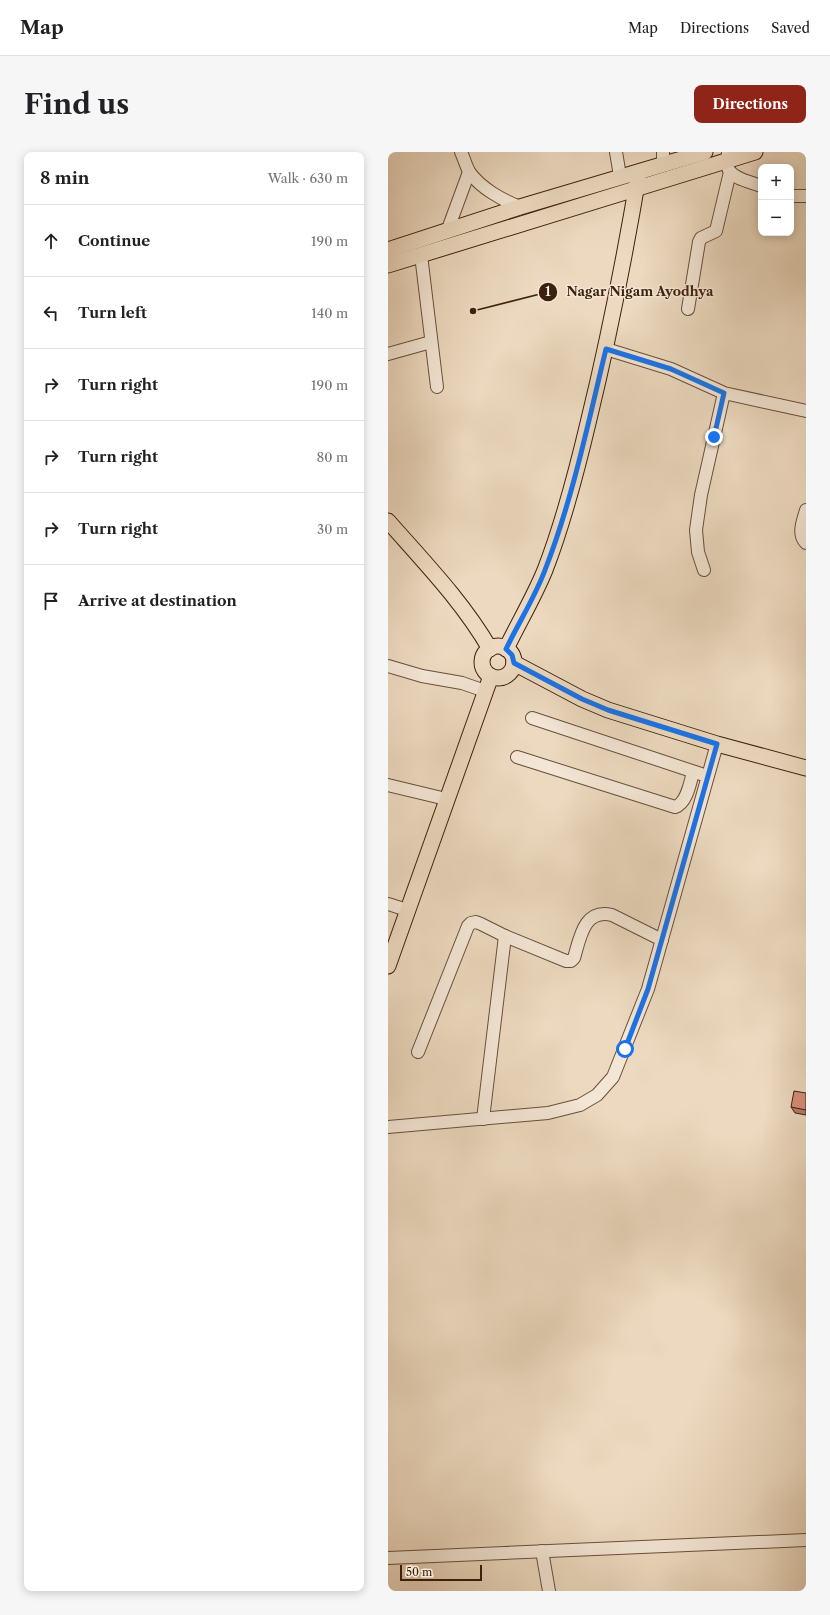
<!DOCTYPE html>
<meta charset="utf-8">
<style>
:root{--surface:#fff;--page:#f6f6f6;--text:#202124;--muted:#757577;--line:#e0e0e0;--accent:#8f2418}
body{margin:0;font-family:"Libre Caslon Text",serif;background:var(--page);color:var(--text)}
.controls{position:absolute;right:12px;top:12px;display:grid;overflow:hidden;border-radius:8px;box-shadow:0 2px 10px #0003}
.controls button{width:36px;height:36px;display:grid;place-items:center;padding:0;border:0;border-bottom:1px solid var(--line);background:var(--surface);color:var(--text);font:20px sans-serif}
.scale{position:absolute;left:12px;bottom:10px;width:82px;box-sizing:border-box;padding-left:4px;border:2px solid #3f200d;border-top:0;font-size:11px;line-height:14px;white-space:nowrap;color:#3f200d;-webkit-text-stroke:3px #f3e6d5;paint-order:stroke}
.stop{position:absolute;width:12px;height:12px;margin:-9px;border:3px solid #1a73e8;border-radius:50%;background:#fff}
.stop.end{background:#1a73e8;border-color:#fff;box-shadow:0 1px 4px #0008}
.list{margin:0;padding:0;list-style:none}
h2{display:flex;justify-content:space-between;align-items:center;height:52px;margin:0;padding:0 16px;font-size:17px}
h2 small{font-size:13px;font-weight:400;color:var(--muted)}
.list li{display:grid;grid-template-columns:26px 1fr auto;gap:12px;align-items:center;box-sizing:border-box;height:72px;padding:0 16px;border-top:1px solid var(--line)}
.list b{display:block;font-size:15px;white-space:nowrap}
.list em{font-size:13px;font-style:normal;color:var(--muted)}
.icon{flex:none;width:22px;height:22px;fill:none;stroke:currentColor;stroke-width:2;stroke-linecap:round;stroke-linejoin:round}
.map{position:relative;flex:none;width:418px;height:1439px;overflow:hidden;border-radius:8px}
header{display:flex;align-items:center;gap:24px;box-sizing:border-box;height:56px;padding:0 20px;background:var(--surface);border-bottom:1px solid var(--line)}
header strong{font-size:19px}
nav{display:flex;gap:22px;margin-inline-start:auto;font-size:14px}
.intro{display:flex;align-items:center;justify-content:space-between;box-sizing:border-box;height:96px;padding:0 24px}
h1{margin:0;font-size:28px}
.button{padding:10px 18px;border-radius:8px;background:var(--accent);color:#fff;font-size:14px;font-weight:700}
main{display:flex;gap:24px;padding:0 24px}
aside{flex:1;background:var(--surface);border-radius:8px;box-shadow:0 2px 10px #0003}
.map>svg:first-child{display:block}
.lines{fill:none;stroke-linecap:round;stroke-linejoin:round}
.minor-casing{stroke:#6a4e3a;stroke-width:14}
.major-casing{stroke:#3f200d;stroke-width:17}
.minor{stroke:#f3e6d5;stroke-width:12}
.major{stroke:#ecd9bf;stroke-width:15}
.wall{fill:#b97a69;stroke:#3f200d}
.building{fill:#d78e7a;stroke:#3f200d}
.route{stroke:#1a73e8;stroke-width:5}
.leader{fill:none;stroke:#3f200d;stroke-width:1.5}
.callout-dot{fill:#3f200d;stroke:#f3e6d5;stroke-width:1.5}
.mark-label{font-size:12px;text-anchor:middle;font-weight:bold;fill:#fff}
.callout-label{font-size:13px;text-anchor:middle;font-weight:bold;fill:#3f200d;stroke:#f3e6d5;stroke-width:3;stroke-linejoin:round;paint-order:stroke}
</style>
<header>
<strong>Map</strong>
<nav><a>Map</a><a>Directions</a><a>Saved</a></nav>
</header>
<div class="intro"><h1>Find us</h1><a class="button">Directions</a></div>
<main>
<aside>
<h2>8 min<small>Walk · 630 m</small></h2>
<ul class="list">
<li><svg class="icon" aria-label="ahead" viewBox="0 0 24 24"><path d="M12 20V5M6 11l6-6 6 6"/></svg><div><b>Continue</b></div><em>190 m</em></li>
<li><svg class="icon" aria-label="left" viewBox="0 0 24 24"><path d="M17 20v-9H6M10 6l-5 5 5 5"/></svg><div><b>Turn left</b></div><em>140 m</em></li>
<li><svg class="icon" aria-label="right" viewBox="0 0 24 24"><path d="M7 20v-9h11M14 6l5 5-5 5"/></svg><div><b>Turn right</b></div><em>190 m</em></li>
<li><svg class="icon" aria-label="right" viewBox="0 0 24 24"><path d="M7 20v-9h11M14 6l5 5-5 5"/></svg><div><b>Turn right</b></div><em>80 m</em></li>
<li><svg class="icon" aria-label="right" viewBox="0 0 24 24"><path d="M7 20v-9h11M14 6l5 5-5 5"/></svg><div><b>Turn right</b></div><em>30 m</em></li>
<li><svg class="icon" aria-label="arrive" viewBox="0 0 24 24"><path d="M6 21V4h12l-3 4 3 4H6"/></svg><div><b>Arrive at destination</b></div></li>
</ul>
</aside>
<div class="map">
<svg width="418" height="1439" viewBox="0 0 418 1439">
<rect width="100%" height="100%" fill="#ecd9bf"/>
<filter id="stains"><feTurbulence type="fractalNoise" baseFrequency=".005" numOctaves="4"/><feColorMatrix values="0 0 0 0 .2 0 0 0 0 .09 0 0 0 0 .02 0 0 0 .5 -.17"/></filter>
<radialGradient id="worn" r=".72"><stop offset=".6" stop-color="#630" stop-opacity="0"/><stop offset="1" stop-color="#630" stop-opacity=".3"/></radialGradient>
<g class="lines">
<g class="minor-casing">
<g id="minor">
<path d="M73,0C76,6 78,15 82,21C93,36 114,48 132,55"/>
<polyline points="228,0 232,24"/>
<polyline points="275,0 275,12"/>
<path d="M340,0C340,5 338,12 340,16C344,27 363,30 373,34"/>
<polyline points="403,44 418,44"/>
<polyline points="60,77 81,20"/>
<polyline points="33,103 49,235"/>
<polyline points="300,157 311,90 313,86 328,79 342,20"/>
<polyline points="218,197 283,217 336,241 418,259"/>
<polyline points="0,202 43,190"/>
<path d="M418,358C415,369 409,382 418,391"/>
<polyline points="316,418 310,400 308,378 313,343 336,241"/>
<polyline points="0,514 34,524 74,531 97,539"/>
<polyline points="144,566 313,622"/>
<path d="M129,605L287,655C299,651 302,631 305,620"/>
<polyline points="0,633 58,647"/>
<polyline points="0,752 19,758"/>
<path d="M30,900L80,774L83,771L88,770L93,772L117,784L178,809H183L186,806C192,786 196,756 224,763L274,788"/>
<polyline points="95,967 117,784"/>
<polyline points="0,975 160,961 192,953 209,943 225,925 260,837 329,592"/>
<polyline points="154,1399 161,1439"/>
<polyline points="0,1406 418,1388"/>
</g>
</g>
<g class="major-casing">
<g id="major">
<polyline points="0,98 132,55 317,0"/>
<polyline points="0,113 367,0"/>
<path d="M0,369C36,410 75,450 102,497"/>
<circle cx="110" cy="510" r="16"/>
<path d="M118,497C131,470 146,445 157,418C176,369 189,318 201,267C221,185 237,103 251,20"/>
<polyline points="126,511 194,547 220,558 329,592 418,616"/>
<polyline points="0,814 103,524"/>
</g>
</g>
<use href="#minor" class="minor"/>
<use href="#major" class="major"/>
</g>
<polygon class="wall" points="418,941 418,963 407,961 403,955"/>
<polygon class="building" points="406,939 418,941 418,958 403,955"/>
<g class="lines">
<path class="route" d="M237,897L260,837L329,592L220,558L194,547L126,511L124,503L118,497C131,470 147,445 157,418C185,346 200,271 218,197L283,217L336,241L326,285"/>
</g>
<path class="leader" d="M85 159L160 140"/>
<g class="callout-dot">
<circle cx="85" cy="159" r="4"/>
<circle cx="160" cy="140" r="10"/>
</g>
<g class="mark-label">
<text x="160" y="144">1</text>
</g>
<g class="callout-label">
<text x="252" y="144">Nagar Nigam Ayodhya</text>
</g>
<rect width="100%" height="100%" filter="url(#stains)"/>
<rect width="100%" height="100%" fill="url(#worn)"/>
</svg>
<div class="controls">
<button>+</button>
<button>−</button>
</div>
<div class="scale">50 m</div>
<div class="stop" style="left:237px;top:897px"></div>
<div class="stop end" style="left:326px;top:285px"></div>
</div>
</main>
